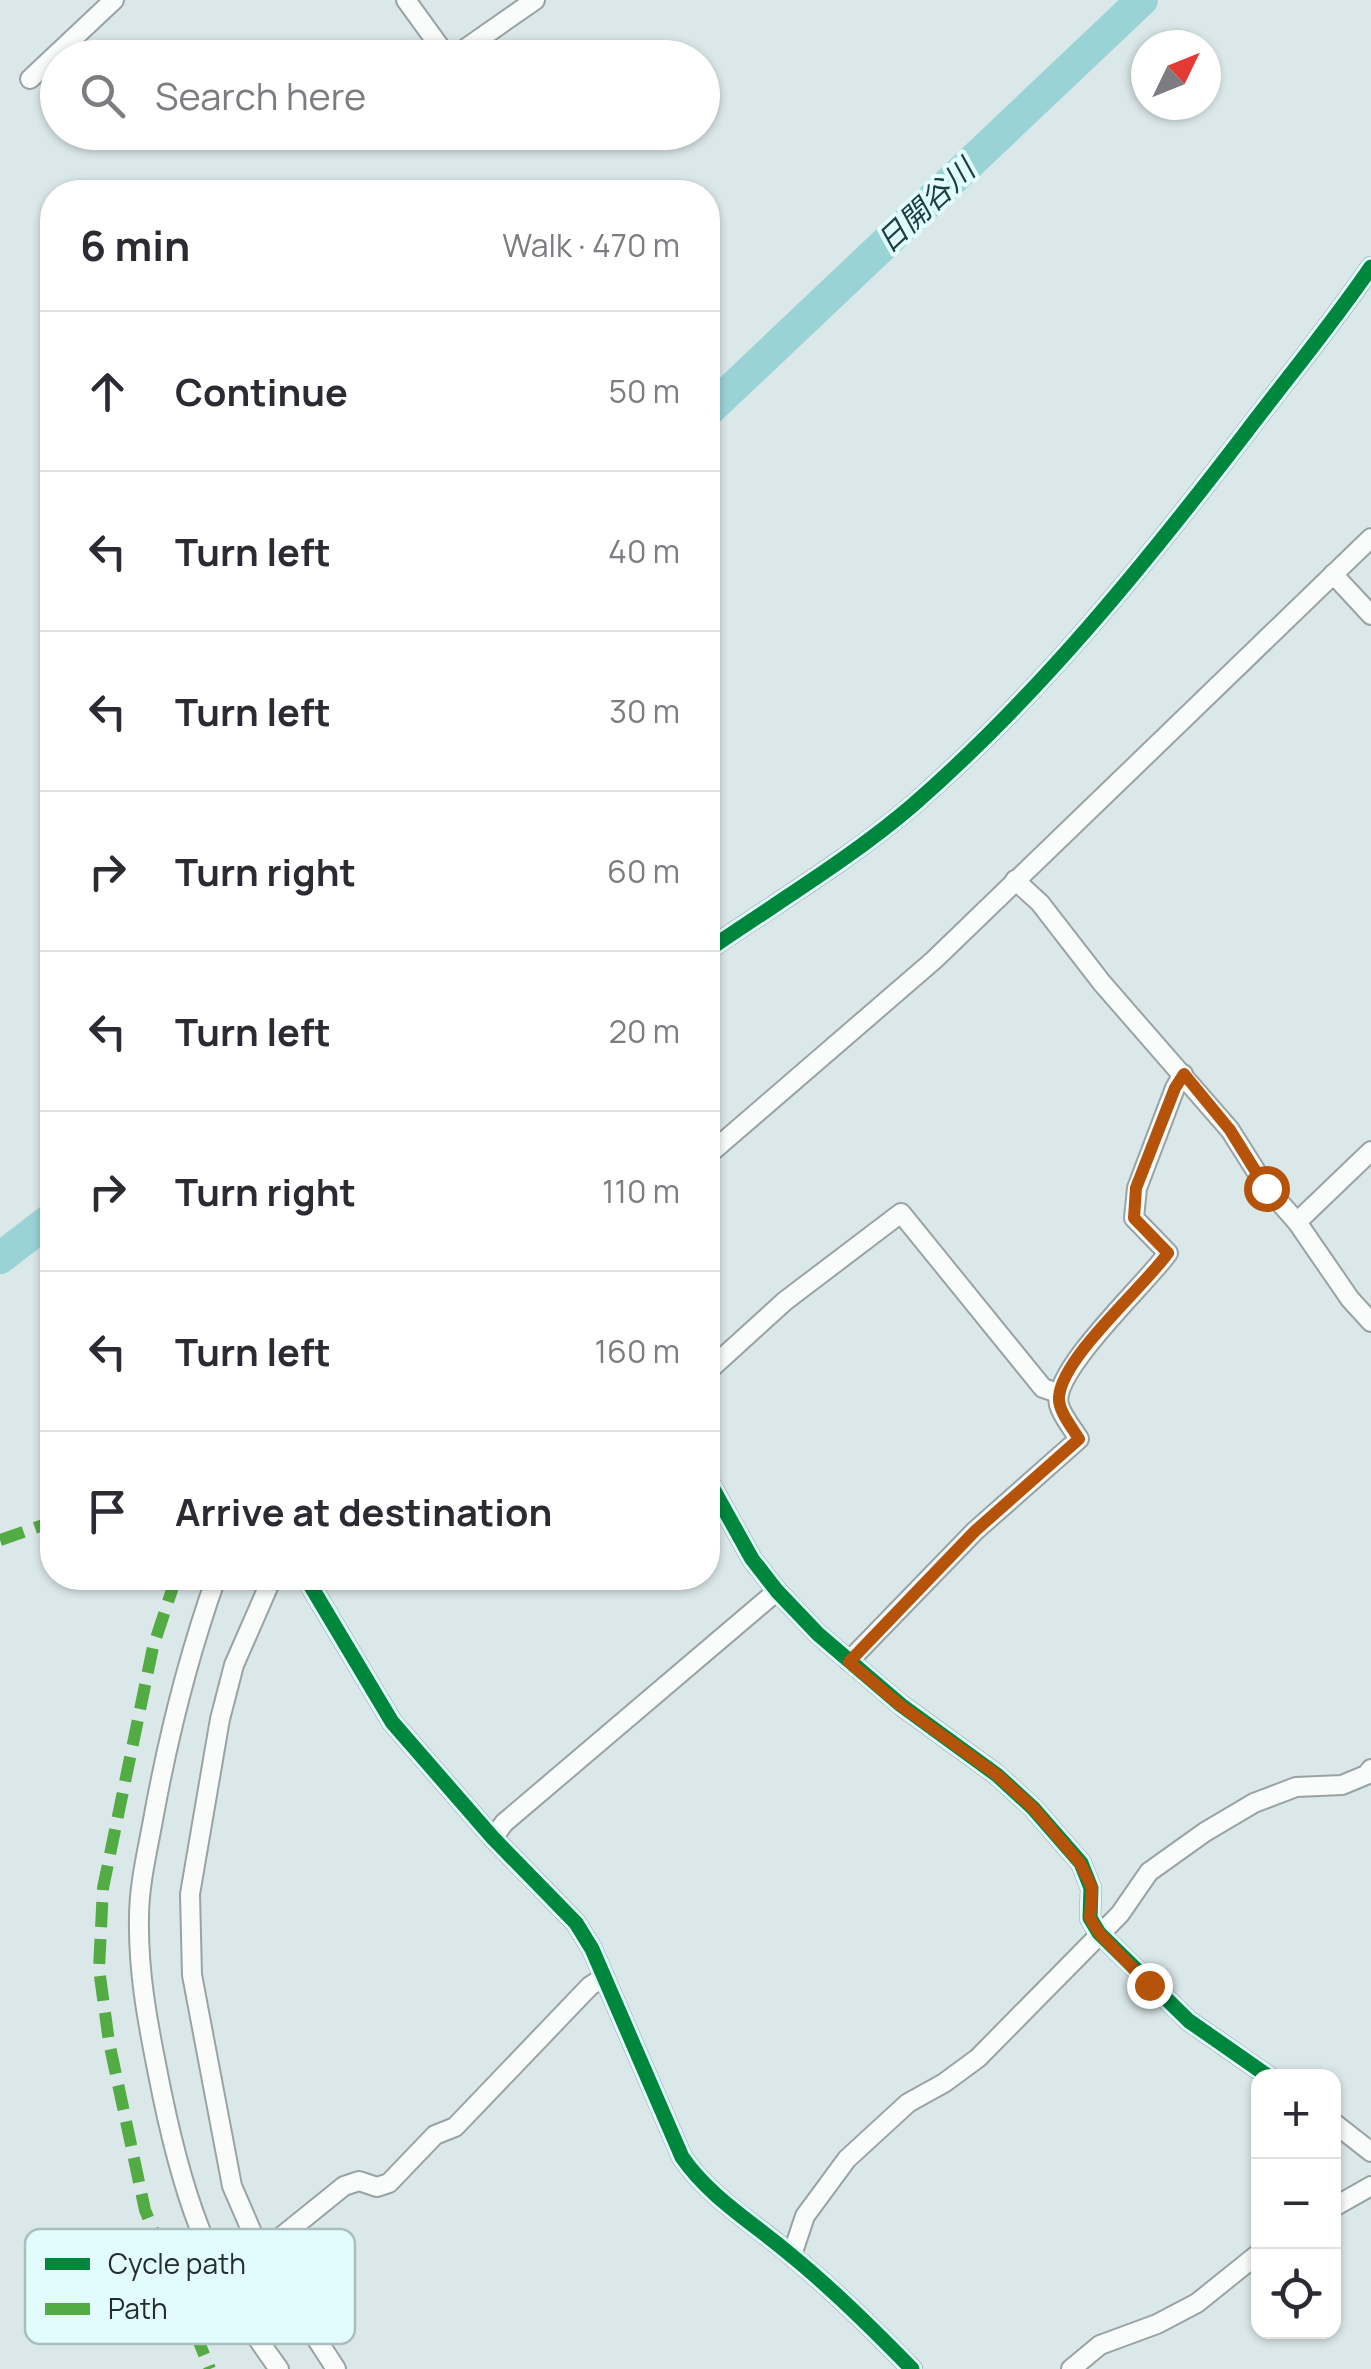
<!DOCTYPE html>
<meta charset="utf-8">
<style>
:root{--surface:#fff;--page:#f7f7f7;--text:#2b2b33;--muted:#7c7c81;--line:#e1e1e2}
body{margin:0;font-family:Manrope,"Noto Sans JP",sans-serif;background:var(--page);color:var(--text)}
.controls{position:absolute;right:30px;bottom:30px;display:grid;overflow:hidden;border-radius:20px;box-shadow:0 2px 8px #0004}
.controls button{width:90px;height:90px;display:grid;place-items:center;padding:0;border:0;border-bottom:2px solid var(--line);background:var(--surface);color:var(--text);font:50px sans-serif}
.compass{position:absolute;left:1131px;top:30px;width:90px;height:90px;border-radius:50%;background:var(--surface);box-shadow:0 2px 8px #0004;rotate:47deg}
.stop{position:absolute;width:30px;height:30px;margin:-22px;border:8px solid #b45309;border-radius:50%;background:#fff}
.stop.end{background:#b45309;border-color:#fff;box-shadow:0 2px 10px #0008}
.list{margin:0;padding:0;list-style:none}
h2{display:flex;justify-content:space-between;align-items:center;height:130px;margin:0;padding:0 40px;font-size:42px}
h2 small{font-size:32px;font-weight:400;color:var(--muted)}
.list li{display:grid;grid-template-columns:65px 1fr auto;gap:30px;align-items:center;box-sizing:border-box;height:160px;padding:0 40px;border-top:2px solid var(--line)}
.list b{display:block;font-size:38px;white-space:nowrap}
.list em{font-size:32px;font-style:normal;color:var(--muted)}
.icon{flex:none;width:55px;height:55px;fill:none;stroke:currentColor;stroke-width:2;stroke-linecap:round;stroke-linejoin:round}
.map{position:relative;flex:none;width:1371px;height:2369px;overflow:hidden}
.search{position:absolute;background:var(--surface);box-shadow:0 2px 8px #0004;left:40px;top:40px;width:680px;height:110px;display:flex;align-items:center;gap:25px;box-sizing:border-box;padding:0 35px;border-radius:55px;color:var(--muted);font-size:38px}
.panel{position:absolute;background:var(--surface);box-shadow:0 2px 8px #0004;left:40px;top:180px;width:680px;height:1410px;border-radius:40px}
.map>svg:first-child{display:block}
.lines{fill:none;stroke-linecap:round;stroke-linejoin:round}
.river{stroke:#9ad3d6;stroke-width:32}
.minor-casing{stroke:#99a3a4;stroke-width:22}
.minor{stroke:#fafcfc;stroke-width:18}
.quiet{stroke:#53ab44;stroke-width:12;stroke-dasharray:25 12;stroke-linecap:butt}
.cycleway-casing{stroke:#e2fcfd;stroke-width:21}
.cycleway{stroke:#00873e;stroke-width:15}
.route{stroke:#b45309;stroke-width:12}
.labels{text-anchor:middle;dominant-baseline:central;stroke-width:8;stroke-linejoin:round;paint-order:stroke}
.water-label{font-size:30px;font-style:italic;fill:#1a3f41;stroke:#e2fcfd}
.key{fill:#e2fcfd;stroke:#a9bebf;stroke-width:2.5}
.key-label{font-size:28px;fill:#232d2e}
</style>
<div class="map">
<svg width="1371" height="2369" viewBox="0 0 1371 2369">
<rect width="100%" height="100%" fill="#dbe8e9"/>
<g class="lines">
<g class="river">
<polyline points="708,411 1142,0"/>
<polyline points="0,1258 52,1218"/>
</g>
<g class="minor-casing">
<g id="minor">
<polyline points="406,0 448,58"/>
<polyline points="452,58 535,0"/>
<polyline points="30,79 114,0"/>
<polyline points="1333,574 1371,615"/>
<polyline points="1015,880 1040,903 1102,983 1230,1130 1266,1187 1297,1222 1350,1299 1371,1322"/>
<path d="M708,950C776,903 850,859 913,805C1039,695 1145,564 1247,431C1288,377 1332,324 1371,267"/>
<polyline points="708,1155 934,960 1371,538"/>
<polyline points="1297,1222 1371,1151"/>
<polyline points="708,1371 785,1301 901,1213 1043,1388 1058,1393"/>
<polyline points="708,1480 752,1559 777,1591 818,1634 901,1705 997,1775 1033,1808 1081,1863 1091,1888 1090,1918 1099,1933 1189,2021 1268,2076"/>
<path d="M216,1578C188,1657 168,1737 153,1820C147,1853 139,1885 139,1918C138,1970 147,2019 157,2069C180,2189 205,2269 279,2369"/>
<polyline points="272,1578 234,1665 220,1719 190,1894 192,1975 232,2186 261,2253 336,2369"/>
<path d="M306,1578L392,1722L493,1838L576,1923L592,1949L682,2157C710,2198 755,2224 792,2256C835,2291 874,2330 912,2369"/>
<path d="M849,1661L975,1531L1079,1439C1073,1429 1062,1416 1059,1405C1050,1372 1147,1283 1168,1253L1134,1218L1137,1188L1175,1088L1183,1074"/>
<polyline points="493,1838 504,1823 777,1591"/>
<polyline points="1334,2123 1371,2152"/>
<polyline points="1334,2207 1371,2186"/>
<polyline points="261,2253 344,2186 359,2181 377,2187 389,2183 435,2135 455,2127 590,1986 604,1977"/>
<polyline points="792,2255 805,2216 847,2159 908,2103 944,2083 978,2058 1120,1914 1149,1872 1205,1832 1254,1803 1296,1787 1342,1785 1366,1775 1371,1769"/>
<polyline points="1071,2369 1100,2345 1157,2324 1197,2303 1258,2254"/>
</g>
</g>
<use href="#minor" class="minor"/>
<g class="quiet">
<polyline points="0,1540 52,1522"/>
<polyline points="176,1578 153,1647 103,1888 99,1969 109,2042 145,2210 210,2369"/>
</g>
<g class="cycleway-casing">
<g id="cycleway">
<path d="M708,950C776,903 850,859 913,805C1039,695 1145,564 1247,431C1288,377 1332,324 1371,267"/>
<polyline points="708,1480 752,1559 777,1591 818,1634 901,1705 997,1775 1033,1808 1081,1863 1091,1888 1090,1918 1099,1933 1189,2021 1268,2076"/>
<path d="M306,1578L392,1722L493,1838L576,1923L592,1949L682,2157C710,2198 755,2224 792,2256C835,2291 874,2330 912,2369"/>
</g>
</g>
<use href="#cycleway" class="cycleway"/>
</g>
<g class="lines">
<path class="route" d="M1149,1985L1099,1933L1090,1918L1092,1888L1080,1863L1033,1808L997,1775L901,1706L849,1662L975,1531L1079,1439C1072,1427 1058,1411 1059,1397C1062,1357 1143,1288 1168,1253L1134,1218L1136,1188L1175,1088L1184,1074L1230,1130L1266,1188"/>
</g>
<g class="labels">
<g class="water-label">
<text transform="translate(925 205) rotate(-43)">日開谷川</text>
</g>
</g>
<rect x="25" y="2229" width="330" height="115" rx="15" class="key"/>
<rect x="45" y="2258" width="45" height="12" fill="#00873e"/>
<rect x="45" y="2303" width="45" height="12" fill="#53ab44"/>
<g class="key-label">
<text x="108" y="2274">Cycle path</text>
<text x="108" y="2319">Path</text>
</g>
</svg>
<div class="controls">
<button>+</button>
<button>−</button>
<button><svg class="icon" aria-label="locate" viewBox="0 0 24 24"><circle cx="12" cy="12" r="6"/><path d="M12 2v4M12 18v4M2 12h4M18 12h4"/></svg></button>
</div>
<svg class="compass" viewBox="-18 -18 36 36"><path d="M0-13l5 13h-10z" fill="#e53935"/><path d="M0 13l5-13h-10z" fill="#7c7c81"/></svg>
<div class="stop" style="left:1266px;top:1188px"></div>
<div class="stop end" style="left:1149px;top:1985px"></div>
<div class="search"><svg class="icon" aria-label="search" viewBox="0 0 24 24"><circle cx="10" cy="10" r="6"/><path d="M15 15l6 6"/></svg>Search here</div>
<section class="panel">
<h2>6 min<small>Walk · 470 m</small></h2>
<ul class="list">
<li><svg class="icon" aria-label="ahead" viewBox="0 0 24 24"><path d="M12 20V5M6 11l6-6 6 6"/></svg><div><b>Continue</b></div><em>50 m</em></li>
<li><svg class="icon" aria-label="left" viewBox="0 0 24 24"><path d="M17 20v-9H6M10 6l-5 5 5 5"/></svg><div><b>Turn left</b></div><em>40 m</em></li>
<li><svg class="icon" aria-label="left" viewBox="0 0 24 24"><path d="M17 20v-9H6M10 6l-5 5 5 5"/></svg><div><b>Turn left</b></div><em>30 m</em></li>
<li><svg class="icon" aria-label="right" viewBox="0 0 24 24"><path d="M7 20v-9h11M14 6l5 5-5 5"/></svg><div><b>Turn right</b></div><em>60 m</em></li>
<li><svg class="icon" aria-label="left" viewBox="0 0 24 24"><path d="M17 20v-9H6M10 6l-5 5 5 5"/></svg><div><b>Turn left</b></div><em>20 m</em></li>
<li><svg class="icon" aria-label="right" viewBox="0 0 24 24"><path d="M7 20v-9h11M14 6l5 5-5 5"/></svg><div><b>Turn right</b></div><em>110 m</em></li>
<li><svg class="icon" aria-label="left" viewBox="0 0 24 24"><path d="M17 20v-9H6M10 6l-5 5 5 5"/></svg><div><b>Turn left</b></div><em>160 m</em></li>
<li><svg class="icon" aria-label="arrive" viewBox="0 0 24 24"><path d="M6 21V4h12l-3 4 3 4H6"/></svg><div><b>Arrive at destination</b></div></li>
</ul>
</section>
</div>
